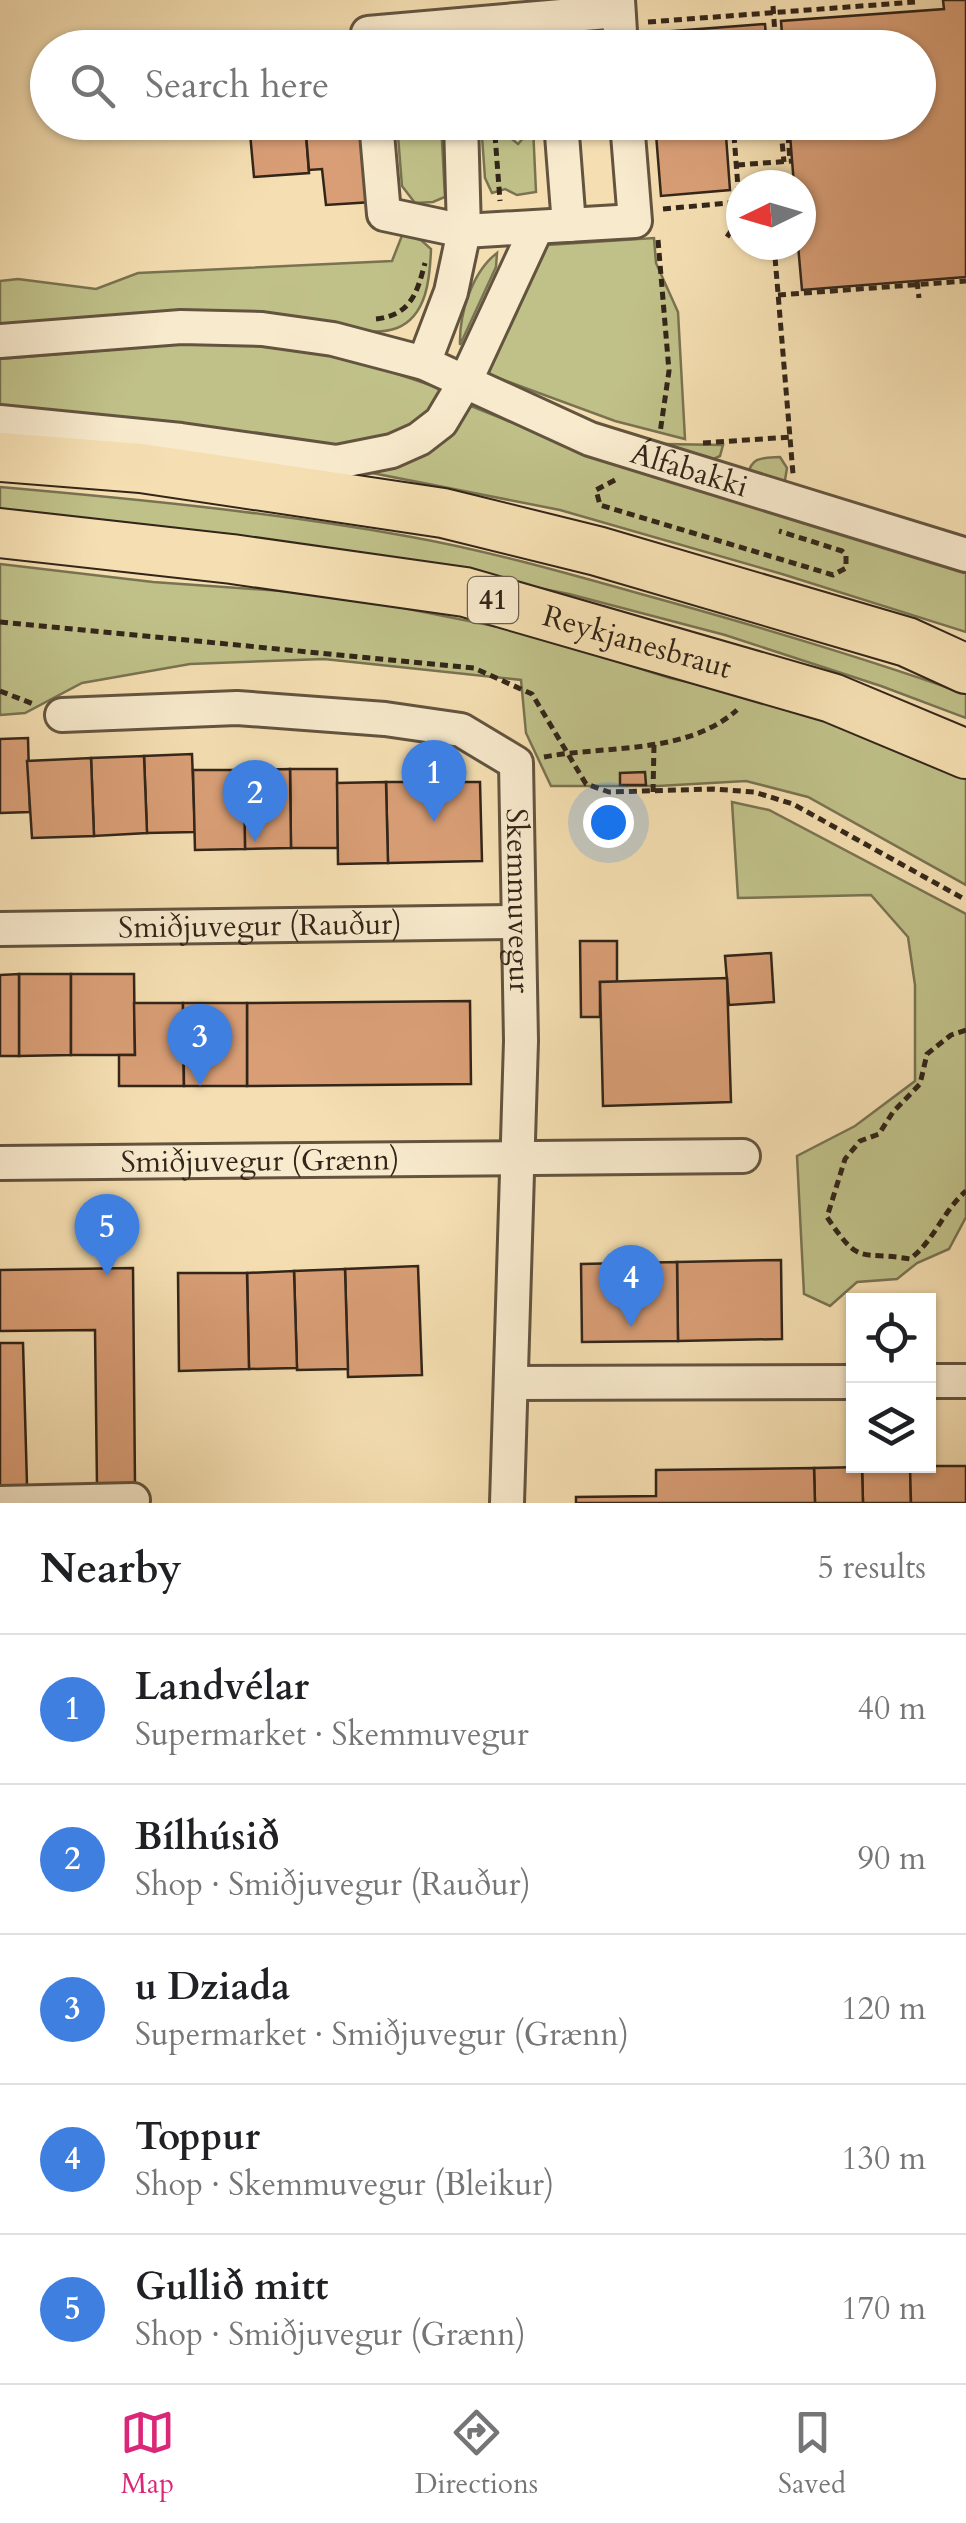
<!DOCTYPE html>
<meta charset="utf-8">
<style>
:root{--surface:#fff;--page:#f6f6f6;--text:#202124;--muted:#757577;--line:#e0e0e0;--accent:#db2777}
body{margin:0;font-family:Cardo,serif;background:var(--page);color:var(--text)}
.controls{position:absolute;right:30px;bottom:30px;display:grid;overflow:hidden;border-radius:0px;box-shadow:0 2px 8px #0004}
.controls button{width:90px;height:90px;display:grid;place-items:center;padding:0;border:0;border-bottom:2px solid var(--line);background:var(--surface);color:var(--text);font:50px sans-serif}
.compass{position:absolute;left:726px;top:170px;width:90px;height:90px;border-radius:50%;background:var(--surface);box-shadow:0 2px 8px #0004;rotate:265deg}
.you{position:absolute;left:608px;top:822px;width:35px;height:35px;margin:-25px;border:8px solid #fff;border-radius:50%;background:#1a73e8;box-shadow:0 0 0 15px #1a73e833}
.badge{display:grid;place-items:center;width:65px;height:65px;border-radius:50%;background:var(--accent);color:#fff;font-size:32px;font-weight:700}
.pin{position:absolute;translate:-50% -82px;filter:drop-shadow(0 2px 5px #0008)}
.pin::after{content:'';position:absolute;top:52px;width:35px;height:30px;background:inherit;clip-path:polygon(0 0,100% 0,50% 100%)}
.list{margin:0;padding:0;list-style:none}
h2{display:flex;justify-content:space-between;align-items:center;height:130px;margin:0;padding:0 40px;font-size:42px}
h2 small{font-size:32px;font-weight:400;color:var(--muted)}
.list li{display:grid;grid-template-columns:65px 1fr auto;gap:30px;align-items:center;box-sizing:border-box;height:150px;padding:0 40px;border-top:2px solid var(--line)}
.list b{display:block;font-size:38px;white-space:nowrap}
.list p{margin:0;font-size:32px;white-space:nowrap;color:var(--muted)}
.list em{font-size:32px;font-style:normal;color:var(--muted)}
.icon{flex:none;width:55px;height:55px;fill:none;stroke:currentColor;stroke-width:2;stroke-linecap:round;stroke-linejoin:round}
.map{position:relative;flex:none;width:966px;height:1503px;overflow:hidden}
.search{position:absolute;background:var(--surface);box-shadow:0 2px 8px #0004;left:30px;right:30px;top:30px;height:110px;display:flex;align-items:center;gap:25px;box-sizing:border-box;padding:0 35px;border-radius:55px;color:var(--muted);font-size:38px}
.sheet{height:880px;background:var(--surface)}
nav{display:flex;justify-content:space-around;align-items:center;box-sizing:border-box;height:140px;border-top:2px solid var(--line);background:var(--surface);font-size:28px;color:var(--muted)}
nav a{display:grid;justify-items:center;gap:5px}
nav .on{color:var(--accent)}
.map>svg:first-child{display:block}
.green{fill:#c0c189;stroke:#797351;stroke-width:2.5}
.building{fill:#d99e76;stroke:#322519;stroke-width:2.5}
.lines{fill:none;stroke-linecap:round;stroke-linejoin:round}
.minor-casing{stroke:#63543f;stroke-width:38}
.highway-casing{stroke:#322519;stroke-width:52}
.path{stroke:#322519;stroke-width:5;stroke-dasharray:8 5;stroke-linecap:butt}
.minor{stroke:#f8eacd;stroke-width:32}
.highway{stroke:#f5dfb2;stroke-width:48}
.labels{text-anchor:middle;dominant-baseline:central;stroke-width:9;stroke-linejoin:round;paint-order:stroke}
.shield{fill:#f8eacd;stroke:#6d604f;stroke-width:2.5}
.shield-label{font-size:28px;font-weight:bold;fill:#322519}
.street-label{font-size:30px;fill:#322519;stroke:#f8eacd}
</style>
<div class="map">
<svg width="966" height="1503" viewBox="0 0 966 1503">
<rect width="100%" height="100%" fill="#f5dfb2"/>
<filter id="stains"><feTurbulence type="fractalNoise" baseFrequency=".002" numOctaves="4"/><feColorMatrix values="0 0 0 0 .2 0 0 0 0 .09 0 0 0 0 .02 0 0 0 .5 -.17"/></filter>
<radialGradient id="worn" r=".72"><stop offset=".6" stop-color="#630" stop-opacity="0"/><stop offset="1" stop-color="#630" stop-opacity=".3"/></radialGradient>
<g class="green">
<polygon points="397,123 441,123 445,197 433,202 415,203 402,186"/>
<polygon points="481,123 498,123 496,126 518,144 533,127 536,192 517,195 505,189 492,193 485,178"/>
<path d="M403,233L421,240L431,249C430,278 427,316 397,328C367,339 335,321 306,318C205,307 101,320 0,326V281L18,279L96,289L138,273L392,261Z"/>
<polygon points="654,238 656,263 678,312 685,439 615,421 482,372 536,256 547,245"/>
<path d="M497,253L496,267L460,345C459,314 472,272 497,253Z"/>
<polygon points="217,341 341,355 448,391 424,427 332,451 0,416 0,359"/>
<polygon points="461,402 629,469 966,570 966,632 782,574 560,510 357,470"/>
<polygon points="664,444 723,445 720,456 703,464 662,448"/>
<path d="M780,457L787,468L784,486L748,475C751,456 763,458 780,457Z"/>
<path d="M0,487C136,499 271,512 406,536C485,550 563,572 641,594C750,624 859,656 966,694V718L881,686L725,635L569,594L389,559L0,515Z"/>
<polygon points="0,564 153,582 338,595 524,632 670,678 755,697 842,724 966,771 966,885 808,797 746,781 658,786 551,786 526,733 521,680 324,659 190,664 82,683 25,713 0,715"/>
<polygon points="732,802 769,810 966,914 966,1217 949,1249 917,1263 897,1279 857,1282 830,1306 804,1294 797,1156 855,1126 915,1081 915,985 908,937 871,895 738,898"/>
</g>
<g class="building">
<polygon points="943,0 966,0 966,277 802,290 798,245 801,245 801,185 794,185 789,122 918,122 918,48 783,48 781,21 944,9"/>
<polygon points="765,24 767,48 649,48 648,33"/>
<polygon points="359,42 359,48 314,48 313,45"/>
<polygon points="249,122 305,122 309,173 254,177"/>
<polygon points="305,122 365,122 372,202 326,205 322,169 309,170"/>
<polygon points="655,122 725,122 730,190 661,196"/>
<polygon points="28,738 30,812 0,813 0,739"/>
<polygon points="192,754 195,832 147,833 144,756"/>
<polygon points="144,756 147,833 94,836 91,758"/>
<polygon points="91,758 94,836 32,838 27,761"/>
<polygon points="290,769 337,769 338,848 291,848"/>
<polygon points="290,769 291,848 245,849 244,770"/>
<polygon points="193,770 244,770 245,849 195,850"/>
<polygon points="645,772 646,785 620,785 620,773"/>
<polygon points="386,782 480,782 482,861 388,863"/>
<polygon points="386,782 388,863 338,864 337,783"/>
<polygon points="580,941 617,941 617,982 600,982 600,1017 581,1017"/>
<polygon points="771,953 774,1002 729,1005 725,956"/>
<polygon points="19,974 71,974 71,1055 19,1056"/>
<polygon points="19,974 19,1056 0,1056 0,975"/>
<polygon points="71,974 134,974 135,1055 71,1055"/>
<polygon points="727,978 731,1102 603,1106 600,982"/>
<polygon points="470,1001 471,1084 247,1086 247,1003"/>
<polygon points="134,1003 183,1003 184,1086 119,1086 119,1055 135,1055"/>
<polygon points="183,1003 247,1003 247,1086 184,1086"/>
<polygon points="781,1260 782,1339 678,1341 677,1262"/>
<polygon points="677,1262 678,1341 582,1342 581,1264"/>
<polygon points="418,1266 422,1375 348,1377 345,1269"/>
<polygon points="133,1268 135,1485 97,1486 95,1330 0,1331 0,1270"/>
<polygon points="345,1269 348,1369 297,1370 294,1271"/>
<polygon points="294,1271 297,1368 249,1369 247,1273"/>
<polygon points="178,1273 247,1273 249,1369 179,1371"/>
<polygon points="0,1343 23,1343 27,1485 0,1486"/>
<polygon points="910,1466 911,1503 863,1503 862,1467"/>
<polygon points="910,1466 966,1466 966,1503 911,1503"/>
<polygon points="862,1467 863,1503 815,1503 814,1468"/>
<polygon points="814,1468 815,1503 576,1503 576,1497 656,1496 656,1470"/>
</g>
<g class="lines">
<g class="minor-casing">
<g id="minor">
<polyline points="618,0 621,48"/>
<polyline points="370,48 368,33 618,11"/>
<polyline points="376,122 384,214 464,231 635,221 627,122"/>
<polyline points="561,122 569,225"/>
<path id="s1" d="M0,341L181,327L262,329L333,339L424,363L590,439L966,555"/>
<polyline points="424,363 451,292 464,231 461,122"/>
<polyline points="0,422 181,440 337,462 392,451 419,439 441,422 466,380 537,227"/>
<path id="s2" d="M62,715L237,708L385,719L461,730L516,763L521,1041L507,1503"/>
<path id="s3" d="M0,929L518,922"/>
<path id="s4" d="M0,1163L743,1156"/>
<polyline points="928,1381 966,1381"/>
<polyline points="511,1383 854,1382"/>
<polyline points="0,1503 133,1500"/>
</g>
</g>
<g class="highway-casing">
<g id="highway">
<polyline points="0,457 141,468 443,513 597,551 907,642 966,669"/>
<path id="s5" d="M0,533L232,559L465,592L832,698L966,754"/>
</g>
</g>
<g class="path">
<polyline points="773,6 776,48"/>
<polyline points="648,22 915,2"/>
<polyline points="494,122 500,201"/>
<polyline points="733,122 739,201"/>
<polyline points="771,122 781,131 784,162"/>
<polyline points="787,122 790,161"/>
<polyline points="737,165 792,161"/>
<polyline points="663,209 739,202"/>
<polyline points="727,237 741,216"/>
<polyline points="658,240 669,371 660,433"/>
<polyline points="774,245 793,474"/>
<polyline points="917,281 919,298"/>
<polyline points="778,295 966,281"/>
<path d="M376,319C411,315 417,293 425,263"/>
<polyline points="703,443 791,437"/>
<polyline points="615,480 596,490 600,505 833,575 846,568 846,555 842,551 779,531"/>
<polyline points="0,622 474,668 532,694 586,784 609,792 713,789 754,792 793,804 966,900"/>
<polyline points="0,691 36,705"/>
<path d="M544,757C607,745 686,755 737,710"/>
<polyline points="653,792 654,745"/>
<path d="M966,1030L951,1035L927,1054L920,1084L893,1112L879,1134L860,1141L845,1159L827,1217C861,1268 859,1250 910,1259C934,1241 943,1211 966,1191"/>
</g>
<use href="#minor" class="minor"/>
<use href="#highway" class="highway"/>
</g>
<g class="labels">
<rect class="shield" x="468" y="577" width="50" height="46" rx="8"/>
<g class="shield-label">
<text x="493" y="600">41</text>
</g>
<g class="street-label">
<text stroke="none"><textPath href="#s1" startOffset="715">Álfabakki</textPath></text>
<text stroke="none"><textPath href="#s5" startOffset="648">Reykjanesbraut</textPath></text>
<text stroke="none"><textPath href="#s2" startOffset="602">Skemmuvegur</textPath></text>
<text stroke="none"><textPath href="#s3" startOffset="260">Smiðjuvegur (Rauður)</textPath></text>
<text stroke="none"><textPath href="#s4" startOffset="260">Smiðjuvegur (Grænn)</textPath></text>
</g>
</g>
<rect width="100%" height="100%" filter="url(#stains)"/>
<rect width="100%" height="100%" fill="url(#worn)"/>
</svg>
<div class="controls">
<button><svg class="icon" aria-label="locate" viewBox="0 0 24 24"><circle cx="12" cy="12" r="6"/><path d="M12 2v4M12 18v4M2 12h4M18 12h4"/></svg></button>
<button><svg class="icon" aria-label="layers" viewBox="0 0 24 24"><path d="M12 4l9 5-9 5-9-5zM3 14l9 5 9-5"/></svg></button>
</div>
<svg class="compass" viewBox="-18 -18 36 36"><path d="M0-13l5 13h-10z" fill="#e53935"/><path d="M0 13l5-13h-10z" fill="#757577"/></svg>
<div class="you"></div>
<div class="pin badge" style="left:434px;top:822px;background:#3f7fe0">1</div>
<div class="pin badge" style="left:255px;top:842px;background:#3f7fe0">2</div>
<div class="pin badge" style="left:200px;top:1086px;background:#3f7fe0">3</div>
<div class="pin badge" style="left:631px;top:1327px;background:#3f7fe0">4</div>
<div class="pin badge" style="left:107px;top:1276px;background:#3f7fe0">5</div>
<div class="search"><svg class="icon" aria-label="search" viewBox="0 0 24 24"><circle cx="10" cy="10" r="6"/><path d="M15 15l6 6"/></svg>Search here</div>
</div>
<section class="sheet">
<h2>Nearby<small>5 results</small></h2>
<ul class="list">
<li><span class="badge" style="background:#3f7fe0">1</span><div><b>Landvélar</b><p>Supermarket · Skemmuvegur</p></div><em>40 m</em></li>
<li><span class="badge" style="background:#3f7fe0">2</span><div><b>Bílhúsið</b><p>Shop · Smiðjuvegur (Rauður)</p></div><em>90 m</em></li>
<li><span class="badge" style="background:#3f7fe0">3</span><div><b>u Dziada</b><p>Supermarket · Smiðjuvegur (Grænn)</p></div><em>120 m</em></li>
<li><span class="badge" style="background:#3f7fe0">4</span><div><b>Toppur</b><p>Shop · Skemmuvegur (Bleikur)</p></div><em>130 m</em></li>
<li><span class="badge" style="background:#3f7fe0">5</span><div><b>Gullið mitt</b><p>Shop · Smiðjuvegur (Grænn)</p></div><em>170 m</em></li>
</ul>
</section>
<nav>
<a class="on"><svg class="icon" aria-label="map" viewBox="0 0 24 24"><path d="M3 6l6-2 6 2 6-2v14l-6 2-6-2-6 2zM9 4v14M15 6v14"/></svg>Map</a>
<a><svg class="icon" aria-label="directions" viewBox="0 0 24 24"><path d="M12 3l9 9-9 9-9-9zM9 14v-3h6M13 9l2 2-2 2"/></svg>Directions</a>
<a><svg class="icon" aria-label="saved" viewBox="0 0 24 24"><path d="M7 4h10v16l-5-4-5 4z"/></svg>Saved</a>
</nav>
